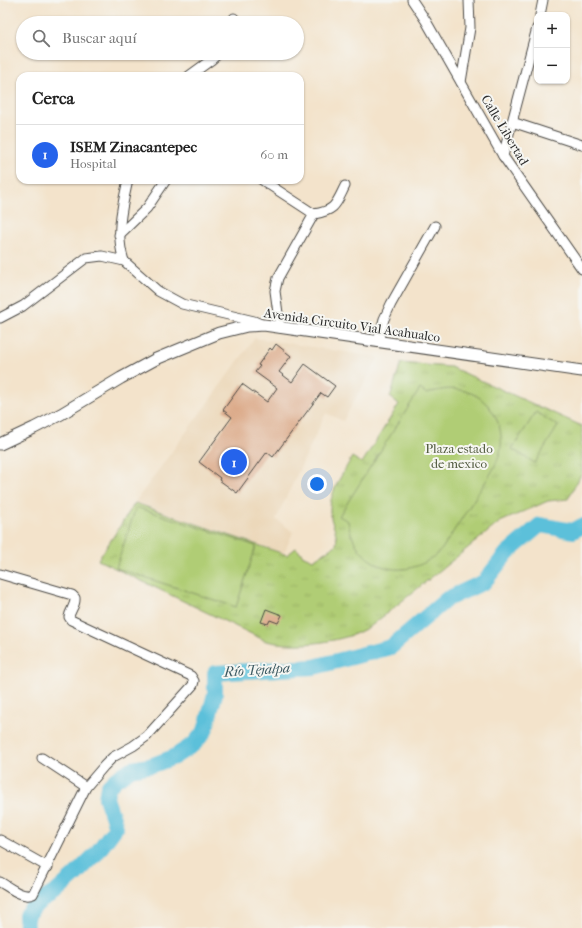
<!DOCTYPE html>
<html lang="es">
<meta charset="utf-8">
<style>
:root{--surface:#fff;--page:#f6f6f6;--text:#222;--muted:#767676;--line:#e0e0e0;--accent:#2563eb}
body{margin:0;font-family:"IM FELL French Canon",serif;background:var(--page);color:var(--text)}
.controls{position:absolute;right:12px;top:12px;display:grid;overflow:hidden;border-radius:8px;box-shadow:0 1px 3px #0004}
.controls button{width:36px;height:36px;display:grid;place-items:center;padding:0;border:0;border-bottom:1px solid var(--line);background:var(--surface);color:var(--text);font:20px sans-serif}
.you{position:absolute;left:317px;top:484px;width:14px;height:14px;margin:-10px;border:3px solid #fff;border-radius:50%;background:#1a73e8;box-shadow:0 0 0 6px #1a73e833}
.badge{display:grid;place-items:center;width:26px;height:26px;border-radius:50%;background:var(--accent);color:#fff;font-size:13px;font-weight:700}
.pin{position:absolute;translate:-50% -50%;border:2px solid #fff;box-shadow:0 1px 4px #0006}
.list{margin:0;padding:0;list-style:none}
h2{display:flex;justify-content:space-between;align-items:center;height:52px;margin:0;padding:0 16px;font-size:17px}
h2 small{font-size:13px;font-weight:400;color:var(--muted)}
.list li{display:grid;grid-template-columns:26px 1fr auto;gap:12px;align-items:center;box-sizing:border-box;height:60px;padding:0 16px;border-top:1px solid var(--line)}
.list b{display:block;font-size:15px;white-space:nowrap}
.list p{margin:0;font-size:13px;white-space:nowrap;color:var(--muted)}
.list em{font-size:13px;font-style:normal;color:var(--muted)}
.icon{flex:none;width:22px;height:22px;fill:none;stroke:currentColor;stroke-width:2;stroke-linecap:round;stroke-linejoin:round}
.map{position:relative;flex:none;width:582px;height:928px;overflow:hidden}
.search{position:absolute;background:var(--surface);box-shadow:0 1px 3px #0004;left:16px;top:16px;width:288px;height:44px;display:flex;align-items:center;gap:10px;box-sizing:border-box;padding:0 14px;border-radius:22px;color:var(--muted);font-size:15px}
.panel{position:absolute;background:var(--surface);box-shadow:0 1px 3px #0004;left:16px;top:72px;width:288px;height:112px;border-radius:12px}
.map>svg:first-child{display:block}
.built{fill:#ecd8ba}
.park{fill:url(#park-tufts);stroke:#6e7c50}
.pitch{fill:#b0cd74;stroke:#6e7c50}
.lines{fill:none;stroke-linecap:round;stroke-linejoin:round}
.river{stroke:#5cc0da;stroke-width:16}
.building{fill:#dba987}
.minor-casing{stroke:#494743;stroke-width:11}
.tertiary-casing{stroke:#494743;stroke-width:13}
.minor{stroke:#fff;stroke-width:9}
.tertiary{stroke:#fff;stroke-width:11}
.labels{text-anchor:middle;dominant-baseline:central;stroke-width:4;stroke-linejoin:round;paint-order:stroke}
.street-label{font-size:13px;fill:#2b2b2b;stroke:#f6f6f2}
.park-label{font-size:13px;fill:#535c41;stroke:#f6f6f2}
.water-label{font-size:14px;font-style:italic;fill:#3a5860;stroke:#f6f6f2}
</style>
<div class="map">
<svg width="582" height="928" viewBox="0 0 582 928">
<defs>
<pattern id="park-tufts" width="24" height="20" patternUnits="userSpaceOnUse"><rect width="24" height="20" fill="#b0cd74"/><path d="M3 7l-1-3M5 7V3M7 7l1-3M15 17l-1-3M17 17v-4M19 17l1-3" fill="none" stroke="#98b065"/></pattern>
</defs>
<rect width="100%" height="100%" fill="#f6f6f2"/>
<filter id="ink" filterUnits="userSpaceOnUse"><feTurbulence type="fractalNoise" baseFrequency=".025" numOctaves="2"/><feDisplacementMap in="SourceGraphic" scale="8" xChannelSelector="R" yChannelSelector="G"/><feConvolveMatrix kernelMatrix="1 2 1 2 8 2 1 2 1" color-interpolation-filters="sRGB"/></filter>
<filter id="wash" filterUnits="userSpaceOnUse"><feTurbulence type="fractalNoise" baseFrequency=".012" numOctaves="4" result="noise"/><feDisplacementMap in="SourceGraphic" scale="16" xChannelSelector="R" yChannelSelector="G"/><feGaussianBlur stdDeviation="0.9" result="paint"/><feColorMatrix in="noise" values="0 0 0 0 0 0 0 0 0 0 0 0 0 0 0 0 0 1.4 0 .05"/><feComposite in="paint" operator="in"/></filter>
<g filter="url(#wash)">
<rect width="100%" height="100%" fill="#f3e3cb"/>
<polygon class="built" points="255,338 376,357 378,359 343,421 326,413 276,519 293,532 284,553 135,502"/>
<path class="park" d="M401,363L451,367L582,426V473L568,499L548,501L500,522L371,626C363,630 355,635 346,637C321,644 291,647 266,641L98,560L135,503L287,555L296,548L304,556L313,560L336,545C339,533 331,525 330,512C329,492 343,474 352,457L362,463L399,404L390,397Z"/>
<g class="pitch">
<path d="M420,389L427,394C444,387 464,387 480,398C499,413 507,439 497,461C492,474 482,486 475,498C464,515 453,532 442,549C408,585 356,571 348,521L339,516Z"/>
<polygon points="536,412 558,426 535,463 512,449"/>
<polygon points="136,507 256,546 236,607 116,568"/>
</g>
<g class="lines">
<polyline class="river" points="27,928 26,915 39,902 56,892 74,876 96,854 116,827 106,798 108,787 116,779 131,769 153,765 174,757 194,744 205,731 215,694 215,673 314,667 391,647 447,599 484,582 507,553 540,525 573,531 582,526"/>
</g>
<g id="blocks">
<g class="building">
<polygon points="276,344 291,356 279,372 292,382 305,364 335,386 327,397 321,393 273,457 267,452 237,493 219,480 220,478 199,462 232,417 223,410 242,384 267,402 277,388 255,372 260,366 258,365 270,348 272,350"/>
<polygon points="266,609 282,615 278,623 270,620 268,624 261,622"/>
</g>
</g>
</g>
<g filter="url(#ink)">
<use href="#blocks" fill-opacity="0" stroke="#494743" stroke-width="1"/>
<g class="lines">
<g class="minor-casing">
<g id="minor">
<polyline points="412,0 426,21 503,156 582,269"/>
<polyline points="540,15 543,0"/>
<polyline points="232,23 234,18"/>
<polyline points="189,76 211,60 219,53"/>
<polyline points="461,82 470,28 469,0"/>
<polyline points="512,122 582,145"/>
<polyline points="503,156 537,28"/>
<polyline points="262,180 314,214"/>
<polyline points="119,235 147,208 166,180"/>
<path d="M124,261C115,234 122,207 128,180"/>
<polyline points="0,318 23,306 86,258 102,256 124,261 158,291 182,304 254,321 261,324"/>
<path d="M280,328L275,291L278,278L314,214C336,210 336,204 345,186"/>
<polyline points="378,342 384,319 391,304 435,226"/>
<path d="M0,574L72,595L75,598C76,605 70,610 69,617L71,620L191,676L194,681L193,685L147,736L133,746L113,757L104,766L86,787L33,894C23,899 9,887 0,882"/>
<polyline points="42,758 86,787"/>
<polyline points="0,840 48,867"/>
</g>
</g>
<g class="tertiary-casing">
<polyline id="tertiary" points="0,444 34,428 61,414 121,378 156,359 219,333 247,326 264,325 582,371"/>
</g>
<use href="#minor" class="minor"/>
<use href="#tertiary" class="tertiary"/>
</g>
</g>
<g class="labels">
<g class="street-label">
<text transform="translate(505 130) rotate(59)">Calle Libertad</text>
<text transform="translate(352 325) rotate(8)">Avenida Circuito Vial Acahualco</text>
</g>
<g class="park-label">
<text x="459" y="448">Plaza estado<tspan x="459" dy="15">de mexico</tspan></text>
</g>
<g class="water-label">
<text transform="translate(257 670) rotate(-4)">Río Tejalpa</text>
</g>
</g>
</svg>
<div class="controls">
<button>+</button>
<button>−</button>
</div>
<div class="you"></div>
<div class="pin badge" style="left:234px;top:462px">1</div>
<div class="search"><svg class="icon" aria-label="search" viewBox="0 0 24 24"><circle cx="10" cy="10" r="6"/><path d="M15 15l6 6"/></svg>Buscar aquí</div>
<section class="panel">
<h2>Cerca<small></small></h2>
<ul class="list">
<li><span class="badge">1</span><div><b>ISEM Zinacantepec</b><p>Hospital</p></div><em>60 m</em></li>
</ul>
</section>
</div>
